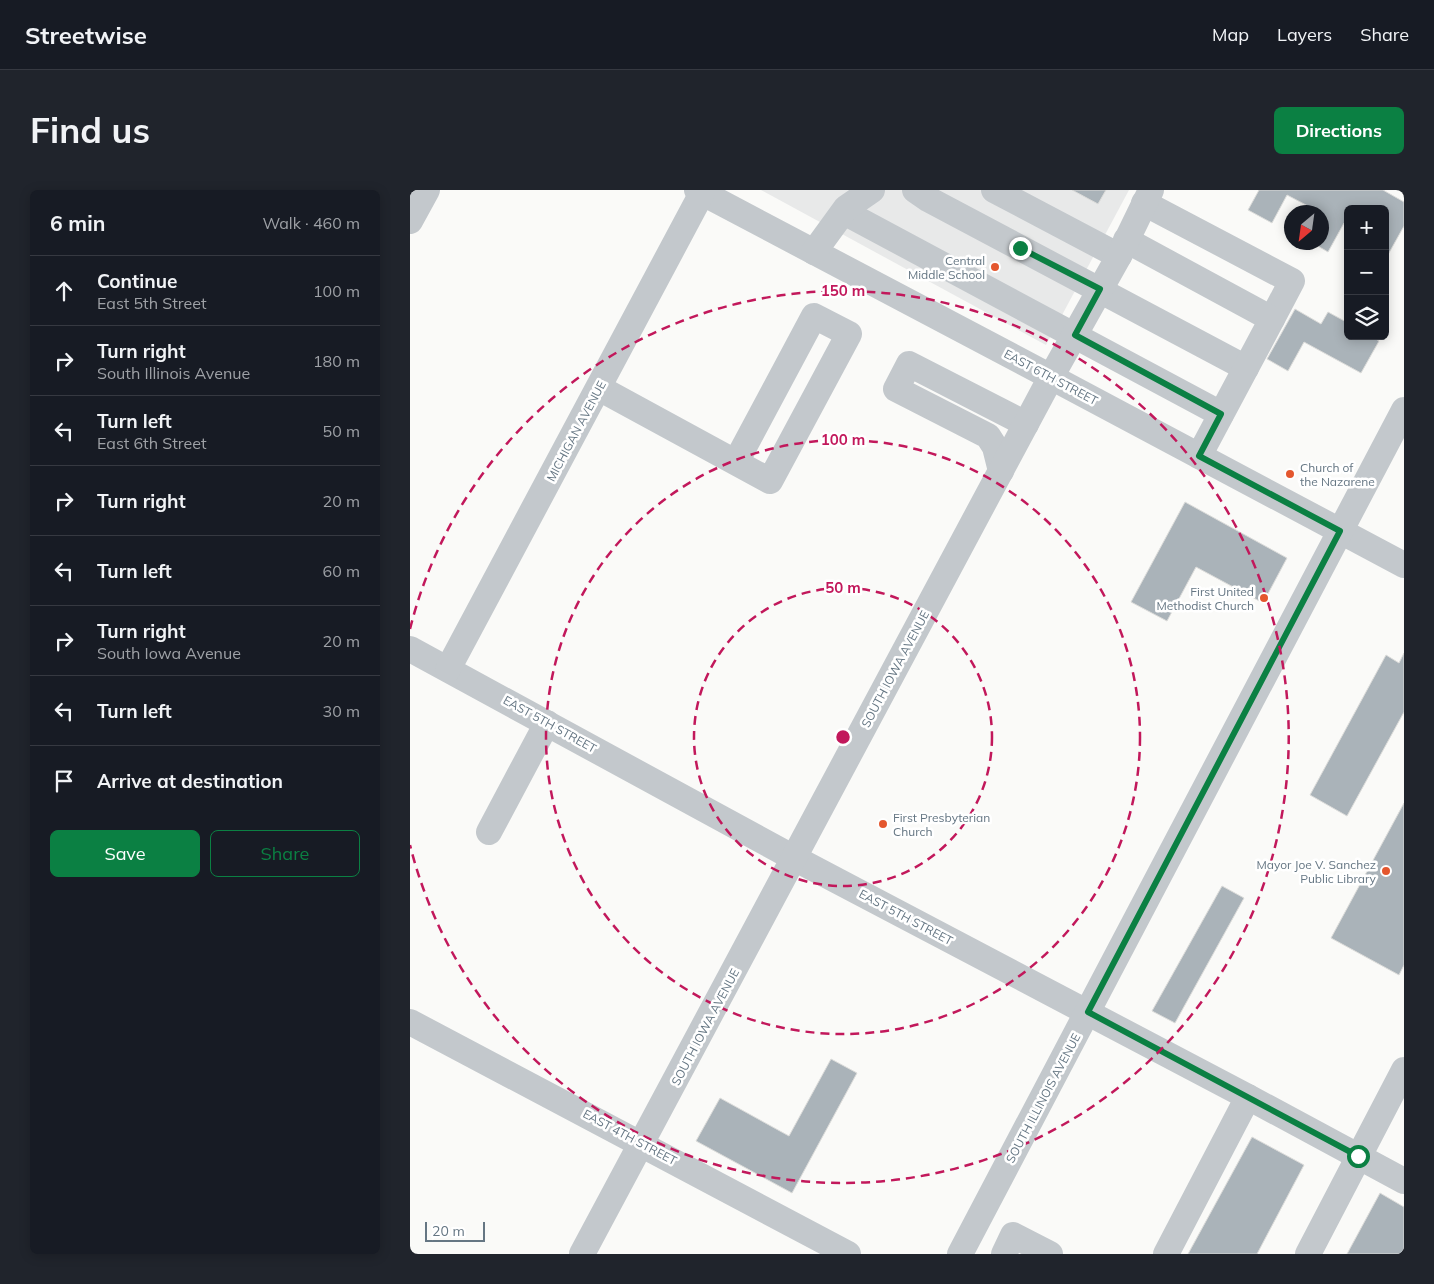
<!DOCTYPE html>
<meta charset="utf-8">
<style>
:root{--surface:#171b24;--page:#20242c;--text:#f1f3f6;--muted:#9ea1a6;--line:#363941;--accent:#0b8043}
body{margin:0;font-family:Mulish,sans-serif;background:var(--page);color:var(--text)}
.controls{position:absolute;right:15px;top:15px;display:grid;overflow:hidden;border-radius:8px;box-shadow:0 2px 12px #0003}
.controls button{width:45px;height:45px;display:grid;place-items:center;padding:0;border:0;border-bottom:1px solid var(--line);background:var(--surface);color:var(--text);font:25px sans-serif}
.compass{position:absolute;left:874px;top:15px;width:45px;height:45px;border-radius:50%;background:var(--surface);box-shadow:0 2px 12px #0003;rotate:209deg}
.scale{position:absolute;left:15px;bottom:12px;width:60px;box-sizing:border-box;padding-left:5px;border:2px solid #657683;border-top:0;font-size:14px;line-height:18px;white-space:nowrap;color:#657683;-webkit-text-stroke:4px #fff;paint-order:stroke}
.stop{position:absolute;width:15px;height:15px;margin:-11px;border:4px solid #0b8043;border-radius:50%;background:#fff}
.stop.end{background:#0b8043;border-color:#fff;box-shadow:0 1px 5px #0008}
.list{margin:0;padding:0;list-style:none}
h2{display:flex;justify-content:space-between;align-items:center;height:65px;margin:0;padding:0 20px;font-size:21px}
h2 small{font-size:16px;font-weight:400;color:var(--muted)}
.list li{display:grid;grid-template-columns:32px 1fr auto;gap:15px;align-items:center;box-sizing:border-box;height:70px;padding:0 20px;border-top:1px solid var(--line)}
.list b{display:block;font-size:19px;white-space:nowrap}
.list p{margin:0;font-size:16px;white-space:nowrap;color:var(--muted)}
.list em{font-size:16px;font-style:normal;color:var(--muted)}
.actions{display:flex;gap:10px;padding:15px 20px}
.actions a{flex:1;padding:11px 0;border:1px solid var(--accent);border-radius:8px;text-align:center;font-size:18px;color:var(--accent)}
.actions .main{background:var(--accent);color:#fff}
.icon{flex:none;width:28px;height:28px;fill:none;stroke:currentColor;stroke-width:2;stroke-linecap:round;stroke-linejoin:round}
.map{position:relative;flex:none;width:994px;height:1064px;overflow:hidden;border-radius:8px}
header{display:flex;align-items:center;gap:30px;box-sizing:border-box;height:70px;padding:0 25px;background:var(--surface);border-bottom:1px solid var(--line)}
header strong{font-size:24px}
nav{display:flex;gap:28px;margin-inline-start:auto;font-size:18px}
.intro{display:flex;align-items:center;justify-content:space-between;box-sizing:border-box;height:120px;padding:0 30px}
h1{margin:0;font-size:35px}
.button{padding:12px 22px;border-radius:8px;background:var(--accent);color:#fff;font-size:18px;font-weight:700}
main{display:flex;gap:30px;padding:0 30px}
aside{flex:1;background:var(--surface);border-radius:8px;box-shadow:0 2px 12px #0003}
.map>svg:first-child{display:block}
.built{fill:#e8e9e9}
.building{fill:#aab3b9;stroke:#dcdcda}
.lines{fill:none;stroke-linecap:round;stroke-linejoin:round}
.minor{stroke:#c3c8cc;stroke-width:26}
.route{stroke:#0b8043;stroke-width:6}
.ring{fill:none;stroke:#c2185b;stroke-width:2.5;stroke-dasharray:9 6}
.poi-dot{fill:#e4572e;stroke:#fff;stroke-width:2}
.labels{text-anchor:middle;dominant-baseline:central;stroke-width:5;stroke-linejoin:round;paint-order:stroke}
.poi-label{font-size:12px;fill:#657683;stroke:#fff;text-anchor:end}
.street-label{font-size:12px;fill:#657683;stroke:#fff}
.centre{fill:#c2185b;stroke:#fff;stroke-width:2.5}
.ring-label{font-size:15px;text-anchor:middle;font-weight:bold;fill:#c2185b;stroke:#fff;stroke-width:5;stroke-linejoin:round;paint-order:stroke}
</style>
<header>
<strong>Streetwise</strong>
<nav><a>Map</a><a>Layers</a><a>Share</a></nav>
</header>
<div class="intro"><h1>Find us</h1><a class="button">Directions</a></div>
<main>
<aside>
<h2>6 min<small>Walk · 460 m</small></h2>
<ul class="list">
<li><svg class="icon" aria-label="ahead" viewBox="0 0 24 24"><path d="M12 20V5M6 11l6-6 6 6"/></svg><div><b>Continue</b><p>East 5th Street</p></div><em>100 m</em></li>
<li><svg class="icon" aria-label="right" viewBox="0 0 24 24"><path d="M7 20v-9h11M14 6l5 5-5 5"/></svg><div><b>Turn right</b><p>South Illinois Avenue</p></div><em>180 m</em></li>
<li><svg class="icon" aria-label="left" viewBox="0 0 24 24"><path d="M17 20v-9H6M10 6l-5 5 5 5"/></svg><div><b>Turn left</b><p>East 6th Street</p></div><em>50 m</em></li>
<li><svg class="icon" aria-label="right" viewBox="0 0 24 24"><path d="M7 20v-9h11M14 6l5 5-5 5"/></svg><div><b>Turn right</b></div><em>20 m</em></li>
<li><svg class="icon" aria-label="left" viewBox="0 0 24 24"><path d="M17 20v-9H6M10 6l-5 5 5 5"/></svg><div><b>Turn left</b></div><em>60 m</em></li>
<li><svg class="icon" aria-label="right" viewBox="0 0 24 24"><path d="M7 20v-9h11M14 6l5 5-5 5"/></svg><div><b>Turn right</b><p>South Iowa Avenue</p></div><em>20 m</em></li>
<li><svg class="icon" aria-label="left" viewBox="0 0 24 24"><path d="M17 20v-9H6M10 6l-5 5 5 5"/></svg><div><b>Turn left</b></div><em>30 m</em></li>
<li><svg class="icon" aria-label="arrive" viewBox="0 0 24 24"><path d="M6 21V4h12l-3 4 3 4H6"/></svg><div><b>Arrive at destination</b></div></li>
</ul>
<div class="actions"><a class="main">Save</a><a>Share</a></div>
</aside>
<div class="map">
<svg width="994" height="1064" viewBox="0 0 994 1064">
<rect width="100%" height="100%" fill="#fafaf8"/>
<polygon class="built" points="351,0 719,0 636,155"/>
<g class="building">
<polygon points="662,0 696,0 688,14"/>
<polygon points="849,0 973,0 994,12 994,36 975,70 975,19 938,19 938,35 934,33 918,62 901,52 912,52 912,22 895,22 898,16 877,5 862,33 838,20"/>
<polygon points="885,119 911,134 918,122 938,133 938,146 961,146 969,151 951,183 894,152 878,181 857,169"/>
<polygon points="775,312 877,368 853,413 786,377 757,431 721,412"/>
<polygon points="994,463 994,522 937,626 900,605 976,465 989,473"/>
<polygon points="994,613 994,775 989,785 921,748"/>
<polygon points="812,696 834,708 765,833 742,821"/>
<polygon points="421,869 447,883 382,1003 286,951 310,908 379,946"/>
<polygon points="842,947 894,975 847,1064 778,1064"/>
<polygon points="970,1003 994,1017 994,1064 937,1064"/>
</g>
<g class="lines">
<g class="minor">
<polyline points="287,0 641,187 994,375"/>
<polyline points="505,0 518,9 836,178"/>
<polyline points="584,0 709,66"/>
<polyline points="734,13 882,91 862,129"/>
<polyline points="434,22 811,224"/>
<polyline points="0,31 17,0"/>
<polyline points="716,50 862,129 789,266"/>
<polyline points="404,62 436,18 462,0"/>
<polyline points="189,198 360,291 439,144 404,126 326,272"/>
<polyline points="591,281 585,257 578,246 486,199 499,174 616,234"/>
<polyline points="0,459 384,668 838,907 994,991"/>
<polyline points="38,479 292,3"/>
<polyline points="79,642 137,533"/>
<polyline points="0,832 438,1064"/>
<polyline points="172,1064 641,187 709,66 741,0"/>
<polyline points="550,1064 994,220"/>
<polyline points="594,1064 603,1045 640,1064"/>
<polyline points="756,1064 838,907"/>
<polyline points="898,1064 994,880"/>
</g>
</g>
<g class="lines">
<polyline class="route" points="610,58 690,99 665,145 811,224 789,266 930,341 678,822 948,966"/>
</g>
<g class="ring">
<circle cx="433" cy="547" r="149"/>
<circle cx="433" cy="547" r="297"/>
<path d="M0 439A446 446 0 1 1 0 655"/>
</g>
<g class="poi-dot">
<circle cx="585" cy="77" r="5"/>
<circle cx="880" cy="284" r="5"/>
<circle cx="854" cy="408" r="5"/>
<circle cx="473" cy="634" r="5"/>
<circle cx="976" cy="681" r="5"/>
</g>
<g class="labels">
<g class="poi-label">
<text x="575" y="70">Central<tspan x="575" dy="14">Middle School</tspan></text>
<text x="890" y="277" text-anchor="start">Church of<tspan x="890" dy="14">the Nazarene</tspan></text>
<text x="844" y="401">First United<tspan x="844" dy="14">Methodist Church</tspan></text>
<text x="483" y="627" text-anchor="start">First Presbyterian<tspan x="483" dy="14">Church</tspan></text>
<text x="966" y="674">Mayor Joe V. Sanchez<tspan x="966" dy="14">Public Library</tspan></text>
</g>
<g class="street-label">
<text transform="translate(641 187) rotate(28)">EAST 6TH STREET</text>
<text transform="translate(166 241) rotate(-62)">MICHIGAN AVENUE</text>
<text transform="translate(485 479) rotate(-62)">SOUTH IOWA AVENUE</text>
<text transform="translate(140 534) rotate(29)">EAST 5TH STREET</text>
<text transform="translate(496 727) rotate(28)">EAST 5TH STREET</text>
<text transform="translate(295 837) rotate(-62)">SOUTH IOWA AVENUE</text>
<text transform="translate(633 908) rotate(-62)">SOUTH ILLINOIS AVENUE</text>
<text transform="translate(220 947) rotate(28)">EAST 4TH STREET</text>
</g>
</g>
<circle cx="433" cy="547" r="8" class="centre"/>
<g class="ring-label">
<text x="433" y="106">150 m</text>
<text x="433" y="255">100 m</text>
<text x="433" y="403">50 m</text>
</g>
</svg>
<div class="controls">
<button>+</button>
<button>−</button>
<button><svg class="icon" aria-label="layers" viewBox="0 0 24 24"><path d="M12 4l9 5-9 5-9-5zM3 14l9 5 9-5"/></svg></button>
</div>
<svg class="compass" viewBox="-18 -18 36 36"><path d="M0-13l5 13h-10z" fill="#e53935"/><path d="M0 13l5-13h-10z" fill="#9ea1a6"/></svg>
<div class="scale">20 m</div>
<div class="stop" style="left:948px;top:966px"></div>
<div class="stop end" style="left:610px;top:58px"></div>
</div>
</main>
